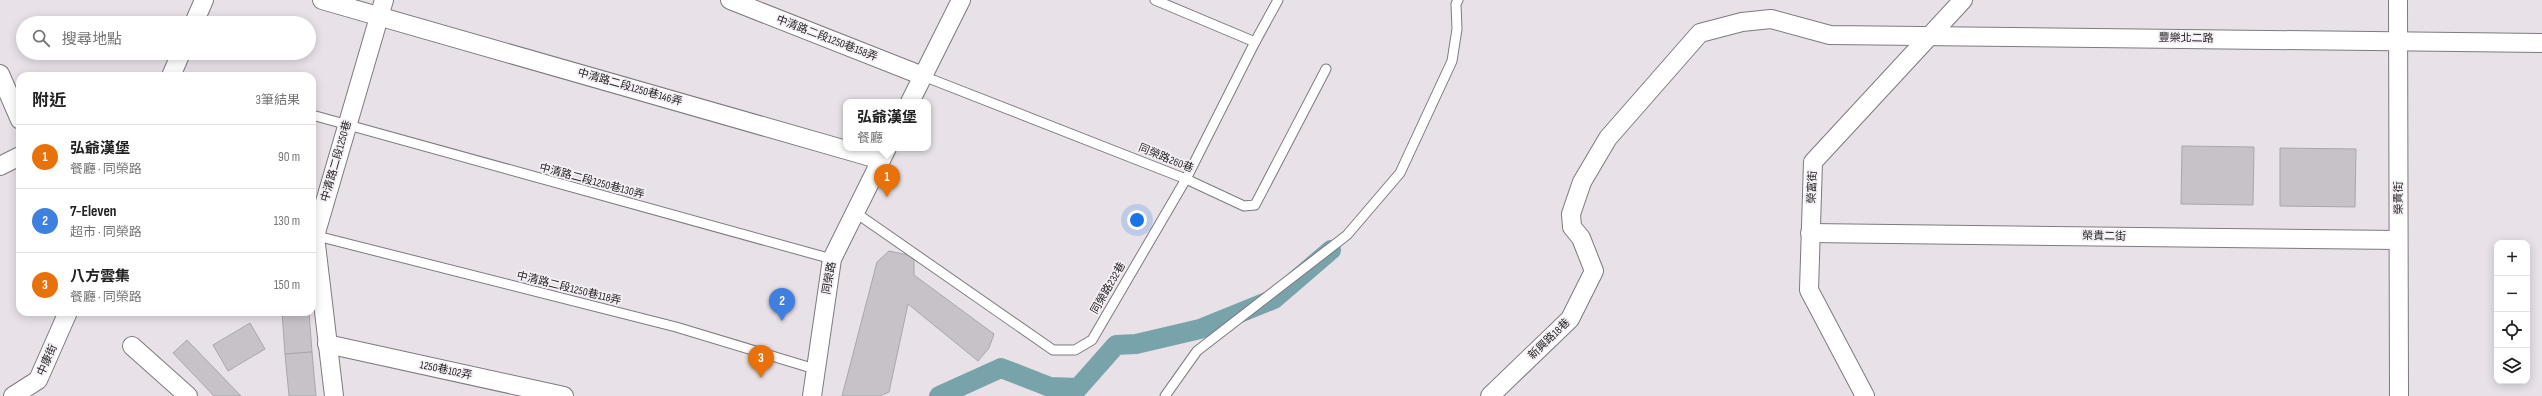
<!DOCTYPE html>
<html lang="zh-TW">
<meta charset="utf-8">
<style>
:root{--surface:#fff;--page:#f2f2f2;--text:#222;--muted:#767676;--line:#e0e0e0;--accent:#b45309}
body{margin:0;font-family:"Sofia Sans Condensed","Noto Sans TC",sans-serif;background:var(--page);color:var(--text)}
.controls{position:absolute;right:12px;bottom:12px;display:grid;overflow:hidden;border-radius:8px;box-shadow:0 2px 10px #0003}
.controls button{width:36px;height:36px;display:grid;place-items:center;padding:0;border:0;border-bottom:1px solid var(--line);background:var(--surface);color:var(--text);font:20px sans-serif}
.you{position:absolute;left:1137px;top:220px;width:14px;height:14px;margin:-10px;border:3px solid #fff;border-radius:50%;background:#1a73e8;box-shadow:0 0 0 6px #1a73e833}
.badge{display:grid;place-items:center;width:26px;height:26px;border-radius:50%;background:var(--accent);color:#fff;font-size:13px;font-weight:700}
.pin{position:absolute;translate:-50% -33px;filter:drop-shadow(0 1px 2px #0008)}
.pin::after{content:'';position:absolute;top:21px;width:14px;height:12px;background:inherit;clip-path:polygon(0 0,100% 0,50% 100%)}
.popup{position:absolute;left:843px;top:99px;width:88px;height:52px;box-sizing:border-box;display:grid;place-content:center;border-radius:8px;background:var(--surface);filter:drop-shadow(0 1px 3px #0005);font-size:13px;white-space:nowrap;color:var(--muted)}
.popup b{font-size:15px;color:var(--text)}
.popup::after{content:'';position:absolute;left:50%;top:100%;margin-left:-8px;border:8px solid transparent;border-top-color:var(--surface)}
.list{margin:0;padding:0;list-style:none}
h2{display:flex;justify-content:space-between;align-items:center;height:52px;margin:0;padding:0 16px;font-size:17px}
h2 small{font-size:13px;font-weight:400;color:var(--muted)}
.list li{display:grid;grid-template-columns:26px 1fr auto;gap:12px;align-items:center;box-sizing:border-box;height:64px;padding:0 16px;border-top:1px solid var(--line)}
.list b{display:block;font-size:15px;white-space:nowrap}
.list p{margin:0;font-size:13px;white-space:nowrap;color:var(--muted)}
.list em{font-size:13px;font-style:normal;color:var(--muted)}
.icon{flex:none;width:22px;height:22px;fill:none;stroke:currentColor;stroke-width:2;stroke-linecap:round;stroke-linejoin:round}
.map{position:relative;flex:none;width:2542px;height:396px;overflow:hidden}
.search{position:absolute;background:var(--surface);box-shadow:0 2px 10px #0003;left:16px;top:16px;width:300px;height:44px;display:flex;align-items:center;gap:10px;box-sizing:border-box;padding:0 14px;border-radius:22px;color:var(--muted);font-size:15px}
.panel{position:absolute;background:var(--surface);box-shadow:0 2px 10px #0003;left:16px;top:72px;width:300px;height:244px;border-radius:12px}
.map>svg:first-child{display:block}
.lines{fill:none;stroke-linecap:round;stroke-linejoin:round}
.canal{stroke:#79a3aa;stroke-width:20}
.building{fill:#c6c2c8;stroke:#a9a6ac}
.lane-casing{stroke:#7e7a7f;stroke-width:11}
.street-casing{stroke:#7e7a7f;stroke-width:20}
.lane{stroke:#fff;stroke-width:9}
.street{stroke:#fff;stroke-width:18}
.labels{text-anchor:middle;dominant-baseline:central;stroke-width:3.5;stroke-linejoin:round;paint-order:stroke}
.street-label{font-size:11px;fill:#242224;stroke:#f5f0f5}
</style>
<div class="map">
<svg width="2542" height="396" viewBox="0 0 2542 396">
<rect width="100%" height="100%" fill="#e8e2e8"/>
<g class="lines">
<polyline class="canal" points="939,396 1001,368 1050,387 1078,388 1116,345 1136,344 1200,329 1274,299 1331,250"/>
</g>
<g class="building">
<polygon points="2182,146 2254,147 2253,205 2181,204"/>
<polygon points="2280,148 2356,149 2355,207 2280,206"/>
<polygon points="889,251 908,255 914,260 914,275 994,334 989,348 978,361 908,304 889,392 880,396 842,396 877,262"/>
<polygon points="282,312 309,312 312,352 285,354"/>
<polygon points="250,323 265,349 228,371 213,345"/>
<polygon points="187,340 241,396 214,396 173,353"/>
<polygon points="312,352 316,396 289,396 285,354"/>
</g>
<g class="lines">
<g class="lane-casing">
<g id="lane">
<polyline points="1155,0 1255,42"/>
<polyline points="923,76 1186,179 1244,206 1255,205 1326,69"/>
<polyline points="312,115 832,259"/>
<polyline points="856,213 1053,350 1075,350 1092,340 1186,179 1255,42 1278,0"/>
<polyline points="313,235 676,327 815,369"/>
<polyline points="1165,396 1197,351 1347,235 1400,173 1452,61 1457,29 1456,4 1458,0"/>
</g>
</g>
<g class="street-casing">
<g id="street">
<polyline points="322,0 881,160"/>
<polyline points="730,0 923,76"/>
<polyline points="2398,0 2399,396"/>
<polyline points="194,23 204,0"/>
<polyline points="0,74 20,120"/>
<polyline points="171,76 181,53"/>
<polyline points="910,102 961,0"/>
<polyline points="0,166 20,156"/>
<polyline points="1810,233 2398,240"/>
<polyline points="327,344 564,396"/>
<polyline points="132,346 188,396"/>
<polyline points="13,396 38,380 68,312"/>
<polyline points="334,396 315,236 384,0"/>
<polyline points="812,396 832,259 887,148"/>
<polyline points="1490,396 1570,319 1594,271 1581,238 1572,227 1571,214 1582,182 1608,138 1700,33 1742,22 1771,19 1830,35 2542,43"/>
<polyline points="1865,396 1809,290 1813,162 1963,0"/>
</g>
</g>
<use href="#lane" class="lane"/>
<use href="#street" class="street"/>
</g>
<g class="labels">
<g class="street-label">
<text transform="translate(827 38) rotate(21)">中清路二段1250巷158弄</text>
<text transform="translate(2186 38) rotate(1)">豐樂北二路</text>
<text transform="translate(630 87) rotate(16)">中清路二段1250巷146弄</text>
<text transform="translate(1166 158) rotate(22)">同榮路260巷</text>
<text transform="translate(336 161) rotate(-74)">中清路二段1250巷</text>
<text transform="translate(592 181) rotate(15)">中清路二段1250巷130弄</text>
<text transform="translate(1812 187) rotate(-87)">榮富街</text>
<text transform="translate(2398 198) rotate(-90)">榮貴街</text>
<text transform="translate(2104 236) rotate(1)">榮貴二街</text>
<text transform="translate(829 278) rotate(-80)">同榮路</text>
<text transform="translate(569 288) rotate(14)">中清路二段1250巷118弄</text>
<text transform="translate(1108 288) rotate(-60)">同榮路232巷</text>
<text transform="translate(1549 339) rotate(-44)">新興路18巷</text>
<text transform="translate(47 360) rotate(-66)">中康街</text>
<text transform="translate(446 370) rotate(12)">1250巷102弄</text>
</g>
</g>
</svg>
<div class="controls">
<button>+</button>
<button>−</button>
<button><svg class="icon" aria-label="locate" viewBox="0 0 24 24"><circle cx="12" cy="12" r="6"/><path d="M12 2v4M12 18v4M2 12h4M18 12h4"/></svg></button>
<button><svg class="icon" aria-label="layers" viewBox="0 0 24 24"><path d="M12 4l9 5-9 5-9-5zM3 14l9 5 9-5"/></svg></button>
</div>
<div class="you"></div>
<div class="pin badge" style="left:887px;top:197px;background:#e8710a">1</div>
<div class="popup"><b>弘爺漢堡</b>餐廳</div>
<div class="pin badge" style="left:782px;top:321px;background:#3f7fe0">2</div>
<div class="pin badge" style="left:761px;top:378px;background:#e8710a">3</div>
<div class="search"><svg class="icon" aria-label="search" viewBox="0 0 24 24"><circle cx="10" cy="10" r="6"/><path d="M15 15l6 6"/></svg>搜尋地點</div>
<section class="panel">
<h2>附近<small>3筆結果</small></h2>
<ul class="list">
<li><span class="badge" style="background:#e8710a">1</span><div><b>弘爺漢堡</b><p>餐廳 · 同榮路</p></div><em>90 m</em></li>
<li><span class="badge" style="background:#3f7fe0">2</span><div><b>7-Eleven</b><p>超市 · 同榮路</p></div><em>130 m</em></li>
<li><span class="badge" style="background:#e8710a">3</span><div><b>八方雲集</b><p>餐廳 · 同榮路</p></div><em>150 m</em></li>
</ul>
</section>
</div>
